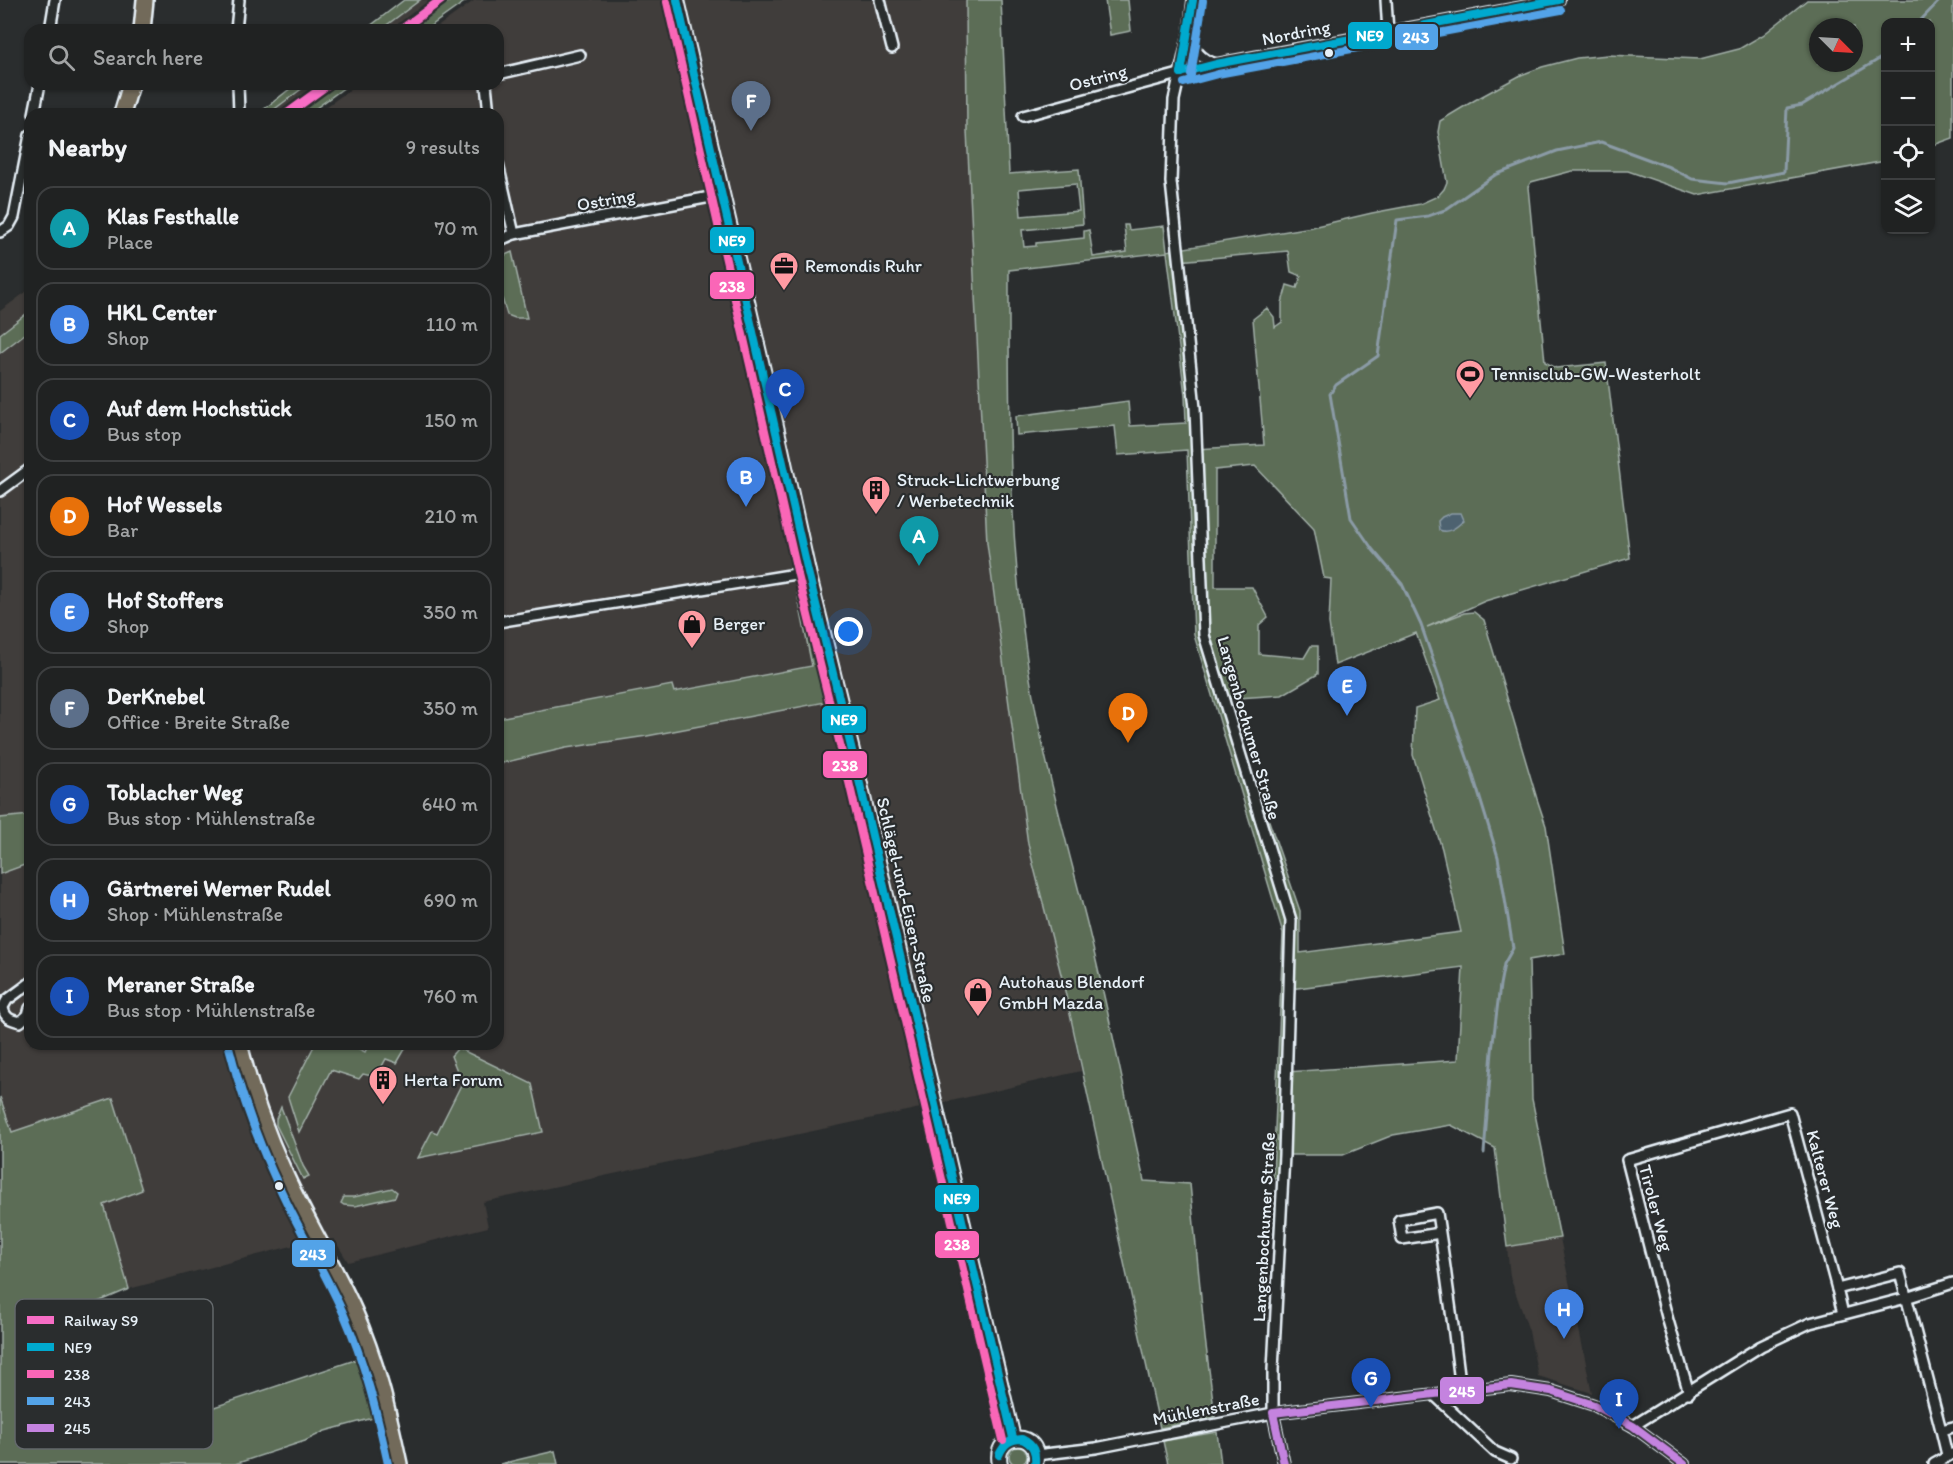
<!DOCTYPE html>
<meta charset="utf-8">
<style>
:root{--surface:#202222;--page:#2d2f2f;--text:#f1f3f6;--muted:#a2a4a5;--line:#3d3f40;--accent:#ff9aa2}
body{margin:0;font-family:Itim,sans-serif;background:var(--page);color:var(--text)}
.controls{position:absolute;right:18px;top:18px;display:grid;overflow:hidden;border-radius:12px;box-shadow:0 2px 4px #0004}
.controls button{width:54px;height:54px;display:grid;place-items:center;padding:0;border:0;border-bottom:2px solid var(--line);background:var(--surface);color:var(--text);font:30px sans-serif}
.compass{position:absolute;left:1809px;top:18px;width:54px;height:54px;border-radius:50%;background:var(--surface);box-shadow:0 2px 4px #0004;rotate:114deg}
.you{position:absolute;left:849px;top:632px;width:21px;height:21px;margin:-15px;border:4px solid #fff;border-radius:50%;background:#1a73e8;box-shadow:0 0 0 9px #1a73e833}
.badge{display:grid;place-items:center;width:39px;height:39px;border-radius:50%;background:var(--accent);color:#fff;font-size:20px;font-weight:700}
.pin{position:absolute;translate:-50% -50px;filter:drop-shadow(0 2px 3px #0008)}
.pin::after{content:'';position:absolute;top:32px;width:21px;height:18px;background:inherit;clip-path:polygon(0 0,100% 0,50% 100%)}
.list{margin:0;padding:0;list-style:none}
h2{display:flex;justify-content:space-between;align-items:center;height:78px;margin:0;padding:0 24px;font-size:26px}
h2 small{font-size:20px;font-weight:400;color:var(--muted)}
.list li{display:grid;grid-template-columns:39px 1fr auto;gap:18px;align-items:center;box-sizing:border-box;height:84px;margin:0 12px 12px;padding:0 12px;border:2px solid var(--line);border-radius:18px}
.list b{display:block;font-size:22px;white-space:nowrap}
.list p{margin:0;font-size:20px;white-space:nowrap;color:var(--muted)}
.list em{font-size:20px;font-style:normal;color:var(--muted)}
.icon{flex:none;width:33px;height:33px;fill:none;stroke:currentColor;stroke-width:2;stroke-linecap:round;stroke-linejoin:round}
.map{position:relative;flex:none;width:1953px;height:1464px;overflow:hidden}
.search{position:absolute;background:var(--surface);box-shadow:0 2px 4px #0004;left:24px;top:24px;width:480px;height:66px;display:flex;align-items:center;gap:15px;box-sizing:border-box;padding:0 21px;border-radius:18px;color:var(--muted);font-size:22px}
.panel{position:absolute;background:var(--surface);box-shadow:0 2px 4px #0004;left:24px;top:108px;width:480px;height:942px;border-radius:18px}
.map>svg:first-child{display:block}
.built{fill:#3f3c3a}
.green{fill:#5b6d57;stroke:#a2afa8;stroke-width:1.5;fill-rule:evenodd}
.water{fill:#4d6270;stroke:#8b9ba6;stroke-width:1.5}
.lines{fill:none;stroke-linecap:round;stroke-linejoin:round}
.stream{stroke:#8b9ba6;stroke-width:3}
.street-casing{stroke:#e8f1f8;stroke-width:14}
.secondary-casing{stroke:#e8f1f8;stroke-width:18}
.primary-casing{stroke:#e8f1f8;stroke-width:20}
.street{stroke:#2a2d2e;stroke-width:9}
.secondary{stroke:#2a2d2e;stroke-width:14}
.primary{stroke:#726b5a;stroke-width:15}
.bus-1-casing{stroke:#2a2d2e;stroke-width:12}
.bus-2-casing{stroke:#2a2d2e;stroke-width:12}
.bus-3-casing{stroke:#2a2d2e;stroke-width:12}
.bus-4-casing{stroke:#2a2d2e;stroke-width:12}
.bus-1{stroke:#00a9ce;stroke-width:8}
.bus-2{stroke:#fa66b7;stroke-width:8}
.bus-3{stroke:#53a3e8;stroke-width:8}
.bus-4{stroke:#c483df;stroke-width:8}
.rail-1-casing{stroke:#2a2d2e;stroke-width:14}
.rail-1{stroke:#f76dc5;stroke-width:9}
.bus-dot{fill:#e8f1f8;stroke:#2a2d2e;stroke-width:2}
.labels{text-anchor:middle;dominant-baseline:central;stroke-width:4.5;stroke-linejoin:round;paint-order:stroke}
.street-label{font-size:18px;fill:#e8f1f8;stroke:#2a2d2e}
.poi-label{font-size:18px;fill:#e8f1f8;stroke:#2a2d2e;text-anchor:start}
.key{fill:#2a2d2e;stroke:#63686b;stroke-width:1.5}
.key-label{font-size:16px;fill:#e8f1f8}
.line-badge{stroke:#2a2d2e;stroke-width:2}
.badge-label{font-size:16px;text-anchor:middle;font-weight:bold;fill:#fff}
</style>
<div class="map">
<svg width="1953" height="1464" viewBox="0 0 1953 1464">
<rect width="100%" height="100%" fill="#2a2d2e"/>
<filter id="ink" filterUnits="userSpaceOnUse"><feTurbulence type="fractalNoise" baseFrequency=".0167" numOctaves="2"/><feDisplacementMap in="SourceGraphic" scale="12" xChannelSelector="R" yChannelSelector="G"/><feConvolveMatrix kernelMatrix="1 2 1 2 8 2 1 2 1" color-interpolation-filters="sRGB"/></filter>
<g filter="url(#ink)">
<g class="built">
<polygon points="420,0 451,0 411,30 380,30"/>
<polygon points="475,0 966,0 967,129 987,542 1028,844 1063,982 1081,1071 925,1107 483,1202 488,1227 348,1262 334,1239 307,1242 129,1289 104,1205 141,1190 113,1099 11,1132 0,1097 0,874 30,863 30,1044 498,1044 498,114 316,114 358,84 498,84 498,30 433,30"/>
<polygon points="308,84 338,84 297,114 268,114"/>
<polygon points="30,289 30,311 0,334 0,311"/>
<polygon points="30,330 30,815 0,818 0,353"/>
<polygon points="1560,1238 1581,1339 1592,1393 1538,1376 1529,1331 1510,1277 1507,1247"/>
</g>
<g class="green">
<polygon points="404,0 420,0 380,30 365,30"/>
<polygon points="451,0 467,0 425,30 411,30"/>
<path d="M966,0H1001L1009,174L1079,169L1083,224L1022,230L1024,247L1036,246V243L1084,238V231L1089,230L1093,257L1127,252L1124,225H1128L1129,230L1164,226L1167,251L1312,227L1372,213L1420,204L1438,196L1444,189L1447,182L1438,132L1440,121L1475,100L1521,75L1542,67L1577,58L1608,55L1700,59L1739,49L1763,35L1807,0H1953V138L1931,146L1930,22H1886L1885,161L1697,195L1628,171H1572L1531,182L1528,187L1545,362L1556,368L1606,363L1630,558L1485,601L1427,627L1464,613L1474,612L1484,620L1537,799L1546,826L1565,954L1529,960L1532,1099L1560,1238L1507,1247L1495,1148L1451,1125L1393,1135L1343,1155H1284L1283,1178H1273L1283,933L1194,635L1187,450L1118,455L1115,426L1017,435L1016,416L1128,401L1130,426L1186,423L1185,395L1167,252L1009,270C1009,392 1008,515 1024,637C1036,734 1063,828 1087,923C1108,1008 1125,1095 1144,1181L1190,1184L1205,1338L1215,1417L1160,1428L1063,982L1028,844L987,543L967,131ZM1818,27H1854V63H1818ZM1076,184L1079,211L1021,216L1019,189ZM1288,251L1291,272L1301,276L1297,288L1287,285L1282,303V322L1275,327L1274,317L1267,308L1253,319L1264,445L1196,449L1179,261ZM1255,466L1314,528L1324,578L1331,579L1329,623L1335,665L1416,633L1440,700L1415,708L1413,755L1442,849L1461,932L1300,953V911L1269,821L1260,823L1223,699L1282,695L1318,674V646H1311L1304,658L1259,654V625L1268,617L1252,587H1215V470ZM1463,967L1458,1060L1287,1072L1290,989Z"/>
<polygon points="1105,0 1128,0 1131,31 1110,35"/>
<polygon points="296,84 308,84 268,114 258,114"/>
<polygon points="338,84 349,84 308,114 297,114"/>
<polygon points="512,252 527,318 515,318 507,315 498,285 498,258"/>
<polygon points="30,311 30,330 0,353 0,334"/>
<polygon points="797,593 803,594 808,600 831,701 647,736 566,748 498,764 498,718 672,685 674,692 812,666"/>
<polygon points="30,815 30,863 0,874 0,818"/>
<polygon points="315,1044 350,1044 365,1052 369,1044 408,1044 397,1063 386,1059 376,1077 363,1074 359,1079 331,1070 299,1132 288,1097"/>
<polygon points="458,1048 532,1084 543,1132 418,1158 432,1131 437,1133 464,1079 458,1073 451,1056"/>
<polygon points="0,1097 12,1132 113,1098 142,1190 104,1205 129,1289 41,1326 69,1386 91,1448 361,1358 371,1385 377,1417 325,1431 305,1441 235,1464 0,1464"/>
<polygon points="281,1107 303,1166 309,1176 303,1179 276,1125 276,1119"/>
<polygon points="392,1188 397,1192 395,1197 355,1206 344,1205 341,1203 344,1197 354,1197"/>
<polygon points="1217,1432 1221,1464 1168,1464 1163,1441"/>
<circle cx="1018" cy="1456" r="9"/>
<polygon points="555,1451 558,1464 500,1464"/>
</g>
<path class="water" d="M1451,513H1461L1464,520C1457,527 1449,534 1439,530L1438,521L1442,517Z"/>
<g class="lines">
<g class="stream">
<polyline points="1919,22 1940,0"/>
<polyline points="1484,1153 1492,1051 1500,985 1504,964 1513,948 1498,857 1470,766 1421,625 1402,584 1373,550 1351,518 1330,394 1336,385 1378,356 1397,220 1428,216 1445,210 1495,175 1557,151 1601,142 1669,167 1692,179 1728,183 1784,172 1787,108 1802,105 1886,55"/>
</g>
<g class="street-casing">
<g id="street">
<polyline points="880,0 892,48"/>
<polyline points="1193,0 1189,33 1174,100 1171,182 1195,408 1204,635 1291,920 1284,1155 1273,1370 1273,1413 1284,1464"/>
<polyline points="1386,0 1388,33"/>
<polyline points="50,30 55,0"/>
<polyline points="236,30 239,0"/>
<path d="M1190,35C1194,51 1201,59 1216,64"/>
<polyline points="498,74 580,55"/>
<polyline points="238,84 239,113"/>
<polyline points="486,84 489,114"/>
<polyline points="34,114 40,84"/>
<polyline points="1023,116 1216,64 1559,0"/>
<polyline points="498,164 514,234"/>
<polyline points="0,232 9,226 14,217 30,135"/>
<polyline points="498,241 514,234 721,195"/>
<polyline points="0,491 30,469"/>
<polyline points="498,622 808,572"/>
<path d="M30,983L7,1000L3,1007C4,1018 11,1020 20,1022L28,1015L30,1008"/>
<path d="M1440,1233L1402,1239L1399,1220L1437,1213C1446,1272 1454,1331 1461,1390"/>
<polyline points="1843,1314 1837,1289 1900,1273 1941,1430"/>
<polyline points="1689,1393 1667,1317 1627,1160 1790,1113 1837,1289"/>
<polyline points="1433,1394 1495,1452 1511,1459"/>
<polyline points="1633,1426 1761,1346 1810,1323 1906,1298 1953,1283"/>
<polyline points="1036,1455 1096,1448 1273,1413 1511,1385 1551,1391 1594,1405 1633,1426 1684,1464"/>
<polyline points="1947,1455 1941,1430 1953,1427"/>
<polyline points="1934,1464 1952,1454"/>
</g>
</g>
<g class="secondary-casing">
<g id="secondary">
<polyline points="677,0 776,426 808,572 855,763 1013,1438"/>
<path d="M1000,1464C992,1430 1044,1430 1035,1464"/>
</g>
</g>
<g class="primary-casing">
<g id="primary">
<polyline points="142,30 145,0"/>
<polyline points="122,114 131,84"/>
<path d="M239,1044C250,1090 266,1134 286,1177C307,1223 334,1266 354,1311C376,1360 388,1412 399,1464"/>
</g>
</g>
<use href="#street" class="street"/>
<use href="#secondary" class="secondary"/>
<use href="#primary" class="primary"/>
<g class="bus-1-casing">
<g id="bus-1">
<polyline points="677,0 808,572 855,763 1013,1438"/>
<polyline points="1181,73 1216,64 1559,0"/>
<polyline points="1181,73 1193,0"/>
<path d="M999,1455C1004,1444 1010,1439 1022,1439C1034,1445 1036,1452 1035,1464"/>
</g>
</g>
<g class="bus-2-casing">
<polyline id="bus-2" points="667,2 798,575 845,765 1003,1440"/>
</g>
<g class="bus-3-casing">
<g id="bus-3">
<polyline points="1191,75 1203,1"/>
<polyline points="1184,83 1218,74 1561,10"/>
<path d="M229,1047C242,1099 260,1148 284,1197C303,1237 326,1274 344,1315C365,1363 377,1413 388,1464"/>
</g>
</g>
<g class="bus-4-casing">
<polyline id="bus-4" points="1284,1464 1273,1413 1511,1385 1551,1391 1594,1405 1633,1426 1684,1464"/>
</g>
<use href="#bus-1" class="bus-1"/>
<use href="#bus-2" class="bus-2"/>
<use href="#bus-3" class="bus-3"/>
<use href="#bus-4" class="bus-4"/>
<g class="rail-1-casing">
<g id="rail-1">
<polyline points="401,30 441,0"/>
<polyline points="287,114 328,84"/>
</g>
</g>
<use href="#rail-1" class="rail-1"/>
</g>
</g>
<defs>
<g id="office-pin" transform="scale(1.5)"><path d="M0 17L-7.5 6A9.5 9.5 0 1 1 7.5 6Z" fill="#ff9aa2" stroke="#2a2d2e"/><path d="M-6-3h4V-5.5h4V-3h4V5H-6ZM-1-4.5V-3h2v-1.5ZM-6 0V1H6V0Z" fill="#111"/></g>
<g id="stadium-pin" transform="scale(1.5)"><path d="M0 17L-7.5 6A9.5 9.5 0 1 1 7.5 6Z" fill="#ff9aa2" stroke="#2a2d2e"/><path d="M0-5a6.5 5 0 1 0 0 10a6.5 5 0 1 0 0-10ZM-3.5-1.8h7v3.6h-7Z" fill="#111"/></g>
<g id="building-pin" transform="scale(1.5)"><path d="M0 17L-7.5 6A9.5 9.5 0 1 1 7.5 6Z" fill="#ff9aa2" stroke="#2a2d2e"/><path d="M-4-6H4V6H1V3H-1V6H-4ZM-2.5-4.3h1.7v1.8h-1.7ZM.8-4.3h1.7v1.8H.8ZM-2.5-1h1.7V.8h-1.7ZM.8-1h1.7V.8H.8Z" fill="#111"/></g>
<g id="shop-pin" transform="scale(1.5)"><path d="M0 17L-7.5 6A9.5 9.5 0 1 1 7.5 6Z" fill="#ff9aa2" stroke="#2a2d2e"/><path d="M-5-2.5h2.3a2.7 3.5 0 0 1 5.4 0H5L5.5 6h-11ZM-1.5-2.5h3a1.5 2.3 0 0 0-3 0Z" fill="#111"/></g>
</defs>
<g fill-rule="evenodd">
<use href="#office-pin" x="784" y="266"/>
<use href="#stadium-pin" x="1470" y="374"/>
<use href="#building-pin" x="876" y="490"/>
<use href="#shop-pin" x="692" y="624"/>
<use href="#shop-pin" x="978" y="992"/>
<use href="#building-pin" x="383" y="1080"/>
</g>
<g class="bus-dot">
<circle cx="1329" cy="53" r="5"/>
<circle cx="279" cy="1186" r="5"/>
</g>
<g class="labels">
<g class="street-label">
<text transform="translate(1296 33) rotate(-11)">Nordring</text>
<text transform="translate(1098 78) rotate(-15)">Ostring</text>
<text transform="translate(606 200) rotate(-10)">Ostring</text>
<text transform="translate(1249 728) rotate(74)">Langenbochumer Straße</text>
<text transform="translate(906 900) rotate(77)">Schlägel-und-Eisen-Straße</text>
<text transform="translate(1825 1179) rotate(75)">Kalterer Weg</text>
<text transform="translate(1656 1208) rotate(75)">Tiroler Weg</text>
<text transform="translate(1264 1227) rotate(-87)">Langenbochumer Straße</text>
<text transform="translate(1206 1409) rotate(-11)">Mühlenstraße</text>
</g>
<g class="poi-label">
<text x="805" y="266">Remondis Ruhr</text>
<text x="1491" y="374">Tennisclub-GW-Westerholt</text>
<text x="897" y="480">Struck-Lichtwerbung<tspan x="897" dy="21">/ Werbetechnik</tspan></text>
<text x="713" y="624">Berger</text>
<text x="999" y="982">Autohaus Blendorf<tspan x="999" dy="21">GmbH Mazda</tspan></text>
<text x="404" y="1080">Herta Forum</text>
</g>
</g>
<rect x="15" y="1299" width="198" height="150" rx="9" class="key"/>
<rect x="27" y="1316" width="27" height="8" fill="#f76dc5"/>
<rect x="27" y="1343" width="27" height="8" fill="#00a9ce"/>
<rect x="27" y="1370" width="27" height="8" fill="#fa66b7"/>
<rect x="27" y="1397" width="27" height="8" fill="#53a3e8"/>
<rect x="27" y="1424" width="27" height="8" fill="#c483df"/>
<g class="key-label">
<text x="64" y="1326">Railway S9</text>
<text x="64" y="1353">NE9</text>
<text x="64" y="1380">238</text>
<text x="64" y="1407">243</text>
<text x="64" y="1434">245</text>
</g>
<g class="line-badge">
<rect x="1347" y="21" width="46" height="29" rx="6" fill="#00a9ce"/>
<rect x="1394" y="23" width="45" height="28" rx="6" fill="#53a3e8"/>
<rect x="709" y="226" width="46" height="28" rx="6" fill="#00a9ce"/>
<rect x="709" y="271" width="46" height="29" rx="6" fill="#fa66b7"/>
<rect x="821" y="705" width="46" height="29" rx="6" fill="#00a9ce"/>
<rect x="822" y="750" width="46" height="29" rx="6" fill="#fa66b7"/>
<rect x="934" y="1184" width="46" height="29" rx="6" fill="#00a9ce"/>
<rect x="934" y="1230" width="46" height="29" rx="6" fill="#fa66b7"/>
<rect x="291" y="1239" width="45" height="29" rx="6" fill="#53a3e8"/>
<rect x="1439" y="1376" width="46" height="29" rx="6" fill="#c483df"/>
</g>
<g class="badge-label">
<text x="1370" y="41">NE9</text>
<text x="1416" y="43">243</text>
<text x="732" y="246">NE9</text>
<text x="732" y="292">238</text>
<text x="844" y="725">NE9</text>
<text x="845" y="771">238</text>
<text x="957" y="1204">NE9</text>
<text x="957" y="1250">238</text>
<text x="313" y="1260">243</text>
<text x="1462" y="1397">245</text>
</g>
</svg>
<div class="controls">
<button>+</button>
<button>−</button>
<button><svg class="icon" aria-label="locate" viewBox="0 0 24 24"><circle cx="12" cy="12" r="6"/><path d="M12 2v4M12 18v4M2 12h4M18 12h4"/></svg></button>
<button><svg class="icon" aria-label="layers" viewBox="0 0 24 24"><path d="M12 4l9 5-9 5-9-5zM3 14l9 5 9-5"/></svg></button>
</div>
<svg class="compass" viewBox="-18 -18 36 36"><path d="M0-13l5 13h-10z" fill="#e53935"/><path d="M0 13l5-13h-10z" fill="#a2a4a5"/></svg>
<div class="you"></div>
<div class="pin badge" style="left:919px;top:566px;background:#0f9aa8">A</div>
<div class="pin badge" style="left:746px;top:507px;background:#3f7fe0">B</div>
<div class="pin badge" style="left:785px;top:419px;background:#1a4fb4">C</div>
<div class="pin badge" style="left:1128px;top:743px;background:#e8710a">D</div>
<div class="pin badge" style="left:1347px;top:716px;background:#3f7fe0">E</div>
<div class="pin badge" style="left:751px;top:131px;background:#5c6f8a">F</div>
<div class="pin badge" style="left:1371px;top:1408px;background:#1a4fb4">G</div>
<div class="pin badge" style="left:1564px;top:1339px;background:#3f7fe0">H</div>
<div class="pin badge" style="left:1619px;top:1429px;background:#1a4fb4">I</div>
<div class="search"><svg class="icon" aria-label="search" viewBox="0 0 24 24"><circle cx="10" cy="10" r="6"/><path d="M15 15l6 6"/></svg>Search here</div>
<section class="panel">
<h2>Nearby<small>9 results</small></h2>
<ul class="list">
<li><span class="badge" style="background:#0f9aa8">A</span><div><b>Klas Festhalle</b><p>Place</p></div><em>70 m</em></li>
<li><span class="badge" style="background:#3f7fe0">B</span><div><b>HKL Center</b><p>Shop</p></div><em>110 m</em></li>
<li><span class="badge" style="background:#1a4fb4">C</span><div><b>Auf dem Hochstück</b><p>Bus stop</p></div><em>150 m</em></li>
<li><span class="badge" style="background:#e8710a">D</span><div><b>Hof Wessels</b><p>Bar</p></div><em>210 m</em></li>
<li><span class="badge" style="background:#3f7fe0">E</span><div><b>Hof Stoffers</b><p>Shop</p></div><em>350 m</em></li>
<li><span class="badge" style="background:#5c6f8a">F</span><div><b>DerKnebel</b><p>Office · Breite Straße</p></div><em>350 m</em></li>
<li><span class="badge" style="background:#1a4fb4">G</span><div><b>Toblacher Weg</b><p>Bus stop · Mühlenstraße</p></div><em>640 m</em></li>
<li><span class="badge" style="background:#3f7fe0">H</span><div><b>Gärtnerei Werner Rudel</b><p>Shop · Mühlenstraße</p></div><em>690 m</em></li>
<li><span class="badge" style="background:#1a4fb4">I</span><div><b>Meraner Straße</b><p>Bus stop · Mühlenstraße</p></div><em>760 m</em></li>
</ul>
</section>
</div>
